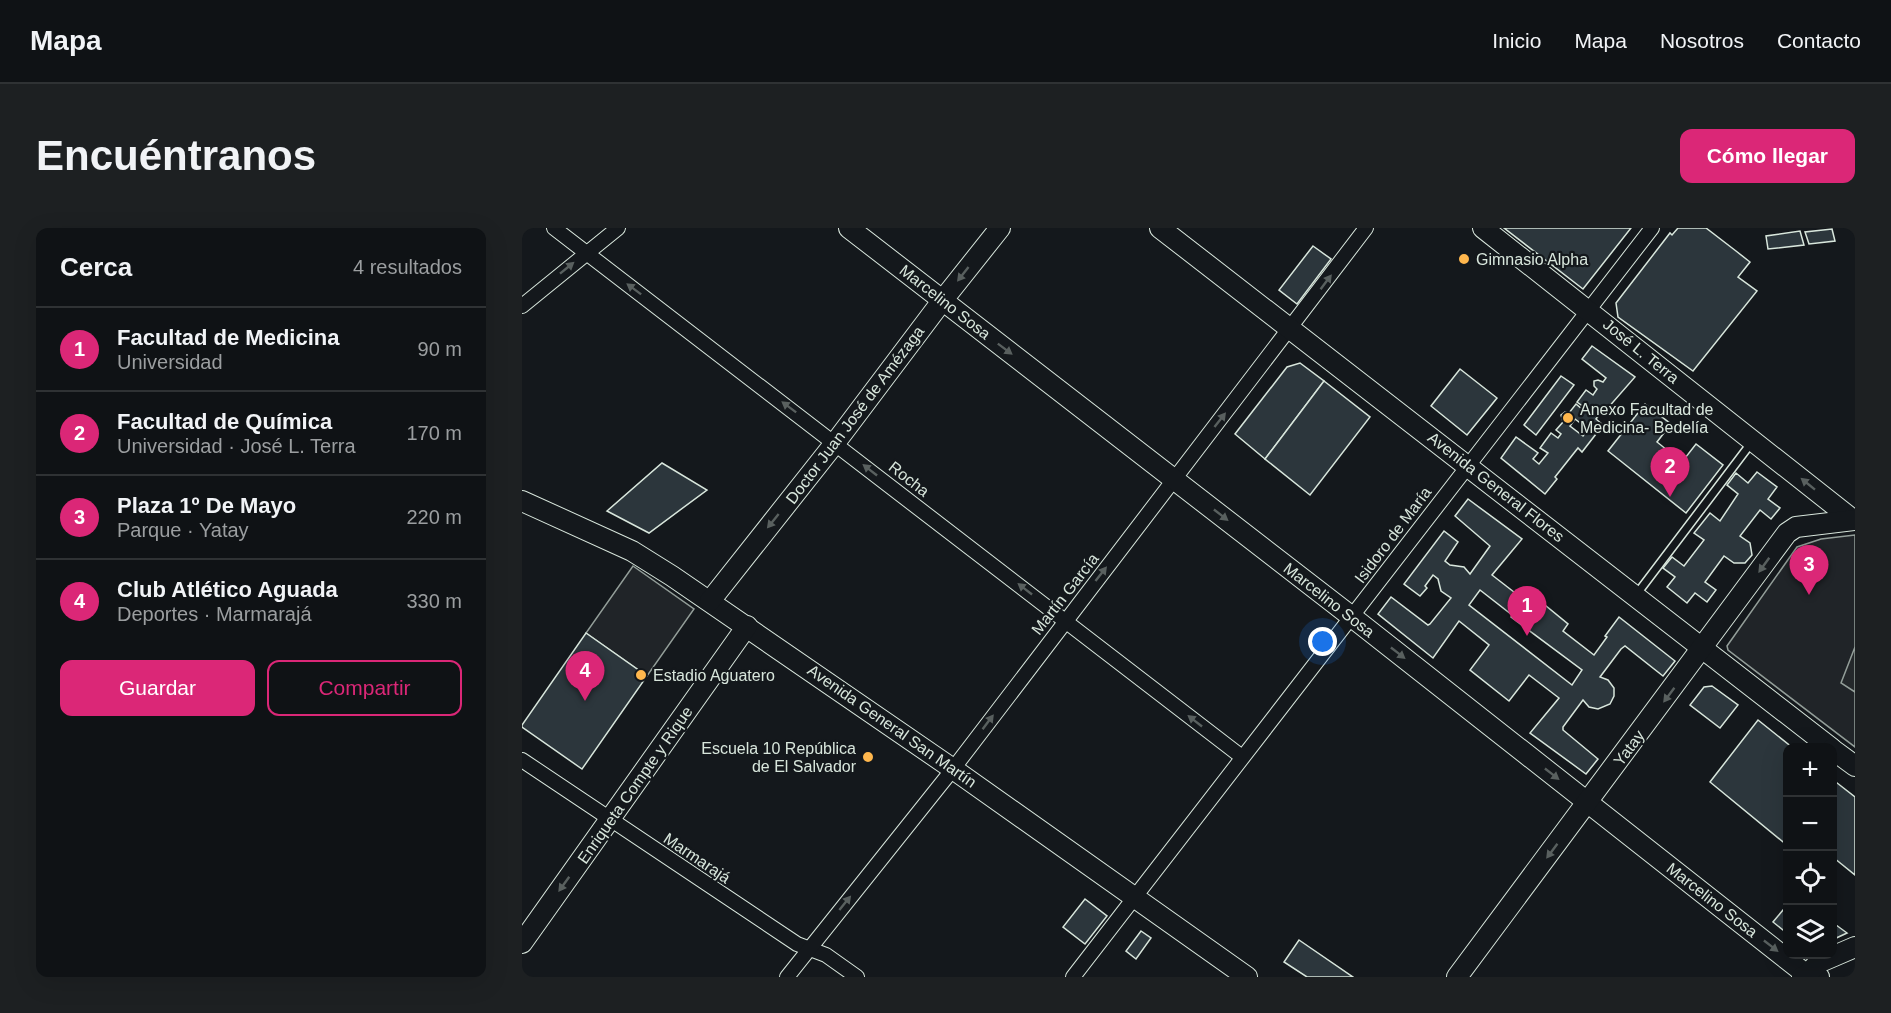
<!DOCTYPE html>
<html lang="es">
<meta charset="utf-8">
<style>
:root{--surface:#0f1215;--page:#1d2022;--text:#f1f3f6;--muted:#9b9ea0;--line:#2f3234;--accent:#db2777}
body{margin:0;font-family:Helvetica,sans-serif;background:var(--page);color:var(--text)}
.controls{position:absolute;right:18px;bottom:18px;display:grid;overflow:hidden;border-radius:12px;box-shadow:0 6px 24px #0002}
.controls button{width:54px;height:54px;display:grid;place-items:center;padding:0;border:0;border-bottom:2px solid var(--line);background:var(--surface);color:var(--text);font:30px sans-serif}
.you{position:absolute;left:801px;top:414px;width:21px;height:21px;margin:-15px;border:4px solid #fff;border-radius:50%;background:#1a73e8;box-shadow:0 0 0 9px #1a73e833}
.badge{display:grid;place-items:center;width:39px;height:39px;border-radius:50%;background:var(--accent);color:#fff;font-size:20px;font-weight:700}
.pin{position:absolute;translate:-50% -50px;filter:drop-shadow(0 2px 3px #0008)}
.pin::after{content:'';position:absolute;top:32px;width:21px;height:18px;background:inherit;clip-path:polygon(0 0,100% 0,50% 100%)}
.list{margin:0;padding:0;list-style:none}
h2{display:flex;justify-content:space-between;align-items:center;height:78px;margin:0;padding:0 24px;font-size:26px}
h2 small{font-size:20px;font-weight:400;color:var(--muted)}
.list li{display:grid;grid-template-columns:39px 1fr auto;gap:18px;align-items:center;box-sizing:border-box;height:84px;padding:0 24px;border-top:2px solid var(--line)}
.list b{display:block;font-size:22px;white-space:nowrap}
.list p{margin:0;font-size:20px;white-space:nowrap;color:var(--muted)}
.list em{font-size:20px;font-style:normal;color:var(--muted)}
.actions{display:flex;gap:12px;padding:18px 24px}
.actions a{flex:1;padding:14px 0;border:2px solid var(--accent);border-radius:12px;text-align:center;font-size:21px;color:var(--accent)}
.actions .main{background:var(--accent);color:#fff}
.icon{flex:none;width:33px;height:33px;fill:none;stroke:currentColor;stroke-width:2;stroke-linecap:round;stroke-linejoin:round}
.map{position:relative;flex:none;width:1333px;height:749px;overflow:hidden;border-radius:12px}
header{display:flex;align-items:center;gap:36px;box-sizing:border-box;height:84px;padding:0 30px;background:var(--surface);border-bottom:2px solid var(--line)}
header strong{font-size:28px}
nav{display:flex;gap:33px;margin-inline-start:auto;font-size:21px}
.intro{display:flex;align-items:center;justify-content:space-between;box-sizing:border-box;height:144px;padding:0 36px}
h1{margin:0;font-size:42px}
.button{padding:15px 27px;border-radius:12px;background:var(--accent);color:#fff;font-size:21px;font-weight:700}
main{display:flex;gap:36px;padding:0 36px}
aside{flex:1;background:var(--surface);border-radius:12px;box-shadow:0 6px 24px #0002}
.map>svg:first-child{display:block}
.green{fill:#202428;stroke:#939e99;stroke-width:1.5}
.parking{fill:#24282b;stroke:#939e99;stroke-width:1.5}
.building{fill:#2c363c;stroke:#d8e6dc;stroke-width:1.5;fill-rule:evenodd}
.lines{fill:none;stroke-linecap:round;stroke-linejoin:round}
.lane-casing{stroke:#d8e6dc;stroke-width:10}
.street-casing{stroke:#d8e6dc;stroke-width:16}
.secondary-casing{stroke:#d8e6dc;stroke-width:22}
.lane{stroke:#14181c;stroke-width:7}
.street{stroke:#14181c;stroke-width:14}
.secondary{stroke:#14181c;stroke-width:20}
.oneway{fill:#59605f}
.poi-dot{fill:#ffb74d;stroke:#14181c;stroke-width:2}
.labels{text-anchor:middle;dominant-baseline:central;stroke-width:4.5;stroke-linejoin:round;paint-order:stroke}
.poi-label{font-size:16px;fill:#d8e6dc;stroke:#14181c;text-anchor:start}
.street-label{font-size:16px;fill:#d8e6dc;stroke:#14181c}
</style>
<header>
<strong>Mapa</strong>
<nav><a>Inicio</a><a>Mapa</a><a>Nosotros</a><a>Contacto</a></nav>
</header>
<div class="intro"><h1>Encuéntranos</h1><a class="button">Cómo llegar</a></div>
<main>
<aside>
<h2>Cerca<small>4 resultados</small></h2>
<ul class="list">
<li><span class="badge">1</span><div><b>Facultad de Medicina</b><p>Universidad</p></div><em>90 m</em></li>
<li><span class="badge">2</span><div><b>Facultad de Química</b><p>Universidad · José L. Terra</p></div><em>170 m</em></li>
<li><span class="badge">3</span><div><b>Plaza 1º De Mayo</b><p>Parque · Yatay</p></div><em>220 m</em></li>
<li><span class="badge">4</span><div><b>Club Atlético Aguada</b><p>Deportes · Marmarajá</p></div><em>330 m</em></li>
</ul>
<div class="actions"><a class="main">Guardar</a><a>Compartir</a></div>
</aside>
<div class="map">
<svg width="1333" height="749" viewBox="0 0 1333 749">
<rect width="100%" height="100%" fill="#14181c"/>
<g class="green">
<polygon points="1333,307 1333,519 1206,422 1205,418 1275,319 1299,311"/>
<polygon points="111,338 172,381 125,448 64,405"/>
</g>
<polygon class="parking" points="1333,419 1333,464 1319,455"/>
<g class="building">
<polygon points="982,0 1109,0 1061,61"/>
<polygon points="1156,0 1184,0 1214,23 1228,34 1216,49 1235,63 1171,143 1096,89 1094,75 1148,5 1150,7"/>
<polygon points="1310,1 1313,13 1287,16 1283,4"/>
<polygon points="1278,3 1282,17 1246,21 1244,8"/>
<polygon points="791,18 809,31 775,76 757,62"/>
<path d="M1070,118L1113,149L1085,181L1083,179L1074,191L1081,197L1060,224L1056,220L1033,249L1035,251L1023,266L979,230L994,209L1016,225L1011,231L1017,236L1026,225L1018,220L1029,205L1036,210L1039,206L1034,202L1041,194L1039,187L1043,184L1047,185L1054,176L1060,181L1062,179L1055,174L1064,162L1071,167L1075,161L1072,158V153L1076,152L1081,154L1084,150L1060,131ZM1053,191L1066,201L1061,208L1048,198Z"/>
<polygon points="778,135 802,153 743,231 713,206 765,139"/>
<polygon points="938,141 975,170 945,207 909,178"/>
<polygon points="1039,148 1052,157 1014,207 1002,197"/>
<polygon points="802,153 848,189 788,267 743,231"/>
<polygon points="1123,176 1149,196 1135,214 1160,234 1174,216 1201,237 1164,285 1086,223"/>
<polygon points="140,235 185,262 127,305 85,283"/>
<polygon points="1235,244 1255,259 1246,271 1258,280 1249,291 1238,282 1218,308 1228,315 1230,327 1223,335 1212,335 1202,328 1183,354 1194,362 1185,374 1173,365 1165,375 1145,359 1153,349 1141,340 1150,329 1162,338 1182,312 1172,305 1188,285 1198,293 1216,266 1205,257 1214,245 1226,255"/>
<path d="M946,271L1000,311L970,347L1001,371L1007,364L1046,396L1041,403L1072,427L1085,409L1083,408L1097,389L1153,433L1141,448L1103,418L1099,421L1078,449L1086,452L1092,460V468L1088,476L1076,481L1067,479L1061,472L1041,499V502L1076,531L1064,546L1008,505L1037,470L1007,447L987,473L948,442L967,417L937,393L911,430L856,386L869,369L906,397L908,396L929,370L919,363L916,351L911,347L903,358L905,360L898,368L882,356L922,303L936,314L923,333L928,337L942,339L948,346L968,318L933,288ZM958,362L990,387L989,389L1060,442L1050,457L947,377Z"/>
<polygon points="64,405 125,448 60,541 0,499 0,497"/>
<polygon points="1190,458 1216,477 1198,500 1168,477 1182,459"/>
<polygon points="1236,492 1271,520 1266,520 1266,618 1188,554"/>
<polygon points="1310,551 1333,569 1333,647 1312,630 1310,633"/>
<polygon points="563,671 585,688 563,716 541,699"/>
<polygon points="1266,676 1266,706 1251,694"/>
<polygon points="1310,694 1325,705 1310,712"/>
<polygon points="619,703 629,710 614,731 604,723"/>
<polygon points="777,712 831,749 785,749 762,734"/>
</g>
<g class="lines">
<g class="lane-casing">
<polyline id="lane" points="1114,367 1230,214"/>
</g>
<g class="street-casing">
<g id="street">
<polyline points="32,0 720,529"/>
<polyline points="0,78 96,0"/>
<polyline points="0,532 275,716 304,727 335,749"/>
<polyline points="265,749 431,541 844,0"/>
<polyline points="551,749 1130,0"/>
</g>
</g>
<g class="secondary-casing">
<g id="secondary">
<polyline points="327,0 830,389 1285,747 1297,749"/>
<polyline points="638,0 1309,520"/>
<polyline points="961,0 1331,292"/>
<polyline points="0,273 110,323 150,348 431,541 725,749"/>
<polyline points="188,373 313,215 420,73 478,0"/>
<polyline points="1310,521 1333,538"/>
<polyline points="0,715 225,398"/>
<polyline points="935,749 1265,305 1274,299 1333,292"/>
<polyline points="1280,749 1285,747 1296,735 1333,719"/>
</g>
</g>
<use href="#lane" class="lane"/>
<use href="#street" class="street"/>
<use href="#secondary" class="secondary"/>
</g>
<defs><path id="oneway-solid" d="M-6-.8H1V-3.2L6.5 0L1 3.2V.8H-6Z" transform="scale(1.5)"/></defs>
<g class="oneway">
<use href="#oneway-solid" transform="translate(45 40) rotate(-39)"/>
<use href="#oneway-solid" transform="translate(441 46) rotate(128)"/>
<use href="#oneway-solid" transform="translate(804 54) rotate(-53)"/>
<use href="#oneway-solid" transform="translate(112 61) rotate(-143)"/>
<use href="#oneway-solid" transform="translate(483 121) rotate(37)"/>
<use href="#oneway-solid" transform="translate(267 179) rotate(-143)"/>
<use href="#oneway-solid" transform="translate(698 192) rotate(-52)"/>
<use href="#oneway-solid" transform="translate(348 242) rotate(-142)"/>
<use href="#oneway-solid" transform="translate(1286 256) rotate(-141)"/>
<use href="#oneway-solid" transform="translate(699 287) rotate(38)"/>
<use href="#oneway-solid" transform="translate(251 293) rotate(129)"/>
<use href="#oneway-solid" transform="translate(1242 337) rotate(126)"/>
<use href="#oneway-solid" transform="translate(579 346) rotate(-52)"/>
<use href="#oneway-solid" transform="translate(503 361) rotate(-142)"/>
<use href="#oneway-solid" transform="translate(876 425) rotate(38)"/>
<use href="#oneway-solid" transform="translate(1147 467) rotate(127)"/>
<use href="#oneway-solid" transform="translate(673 493) rotate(-142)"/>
<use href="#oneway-solid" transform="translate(466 494) rotate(-53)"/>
<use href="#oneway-solid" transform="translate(1030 546) rotate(38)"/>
<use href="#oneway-solid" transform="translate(1030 623) rotate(127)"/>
<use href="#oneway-solid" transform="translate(42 656) rotate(126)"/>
<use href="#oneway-solid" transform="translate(323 675) rotate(-51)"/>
<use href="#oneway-solid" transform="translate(1249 718) rotate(38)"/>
</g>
<g class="poi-dot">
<circle cx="942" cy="31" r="6"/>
<circle cx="1046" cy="190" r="6"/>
<circle cx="119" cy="447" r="6"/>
<circle cx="346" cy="529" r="6"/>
</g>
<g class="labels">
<g class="poi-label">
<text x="954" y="31">Gimnasio Alpha</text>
<text x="1058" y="181">Anexo Facultad de<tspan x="1058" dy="18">Medicina- Bedelía</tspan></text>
<text x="131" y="447">Estadio Aguatero</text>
<text x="334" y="520" text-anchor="end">Escuela 10 República<tspan x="334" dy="18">de El Salvador</tspan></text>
</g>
<g class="street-label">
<text transform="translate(423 74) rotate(38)">Marcelino Sosa</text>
<text transform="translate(1119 123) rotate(39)">José L. Terra</text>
<text transform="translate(333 187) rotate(-53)">Doctor Juan José de Amézaga</text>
<text transform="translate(387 251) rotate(38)">Rocha</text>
<text transform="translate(974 259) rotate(38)">Avenida General Flores</text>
<text transform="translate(871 307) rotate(-53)">Isidoro de María</text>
<text transform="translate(543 366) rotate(-52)">Martín García</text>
<text transform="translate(807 372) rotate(38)">Marcelino Sosa</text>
<text transform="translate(370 498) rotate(35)">Avenida General San Martín</text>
<text transform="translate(1107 520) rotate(-53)">Yatay</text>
<text transform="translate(113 557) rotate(-55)">Enriqueta Compte y Rique</text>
<text transform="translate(175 630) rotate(34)">Marmarajá</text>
<text transform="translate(1190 672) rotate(38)">Marcelino Sosa</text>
</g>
</g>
</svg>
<div class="controls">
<button>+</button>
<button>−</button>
<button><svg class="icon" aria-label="locate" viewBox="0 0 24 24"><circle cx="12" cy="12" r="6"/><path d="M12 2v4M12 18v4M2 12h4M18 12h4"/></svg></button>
<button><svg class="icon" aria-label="layers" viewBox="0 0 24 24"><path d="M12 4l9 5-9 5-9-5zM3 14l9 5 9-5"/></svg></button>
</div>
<div class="you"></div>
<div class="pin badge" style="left:1005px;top:408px">1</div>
<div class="pin badge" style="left:1148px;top:269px">2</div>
<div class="pin badge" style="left:1287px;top:367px">3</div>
<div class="pin badge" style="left:63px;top:473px">4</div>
</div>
</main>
